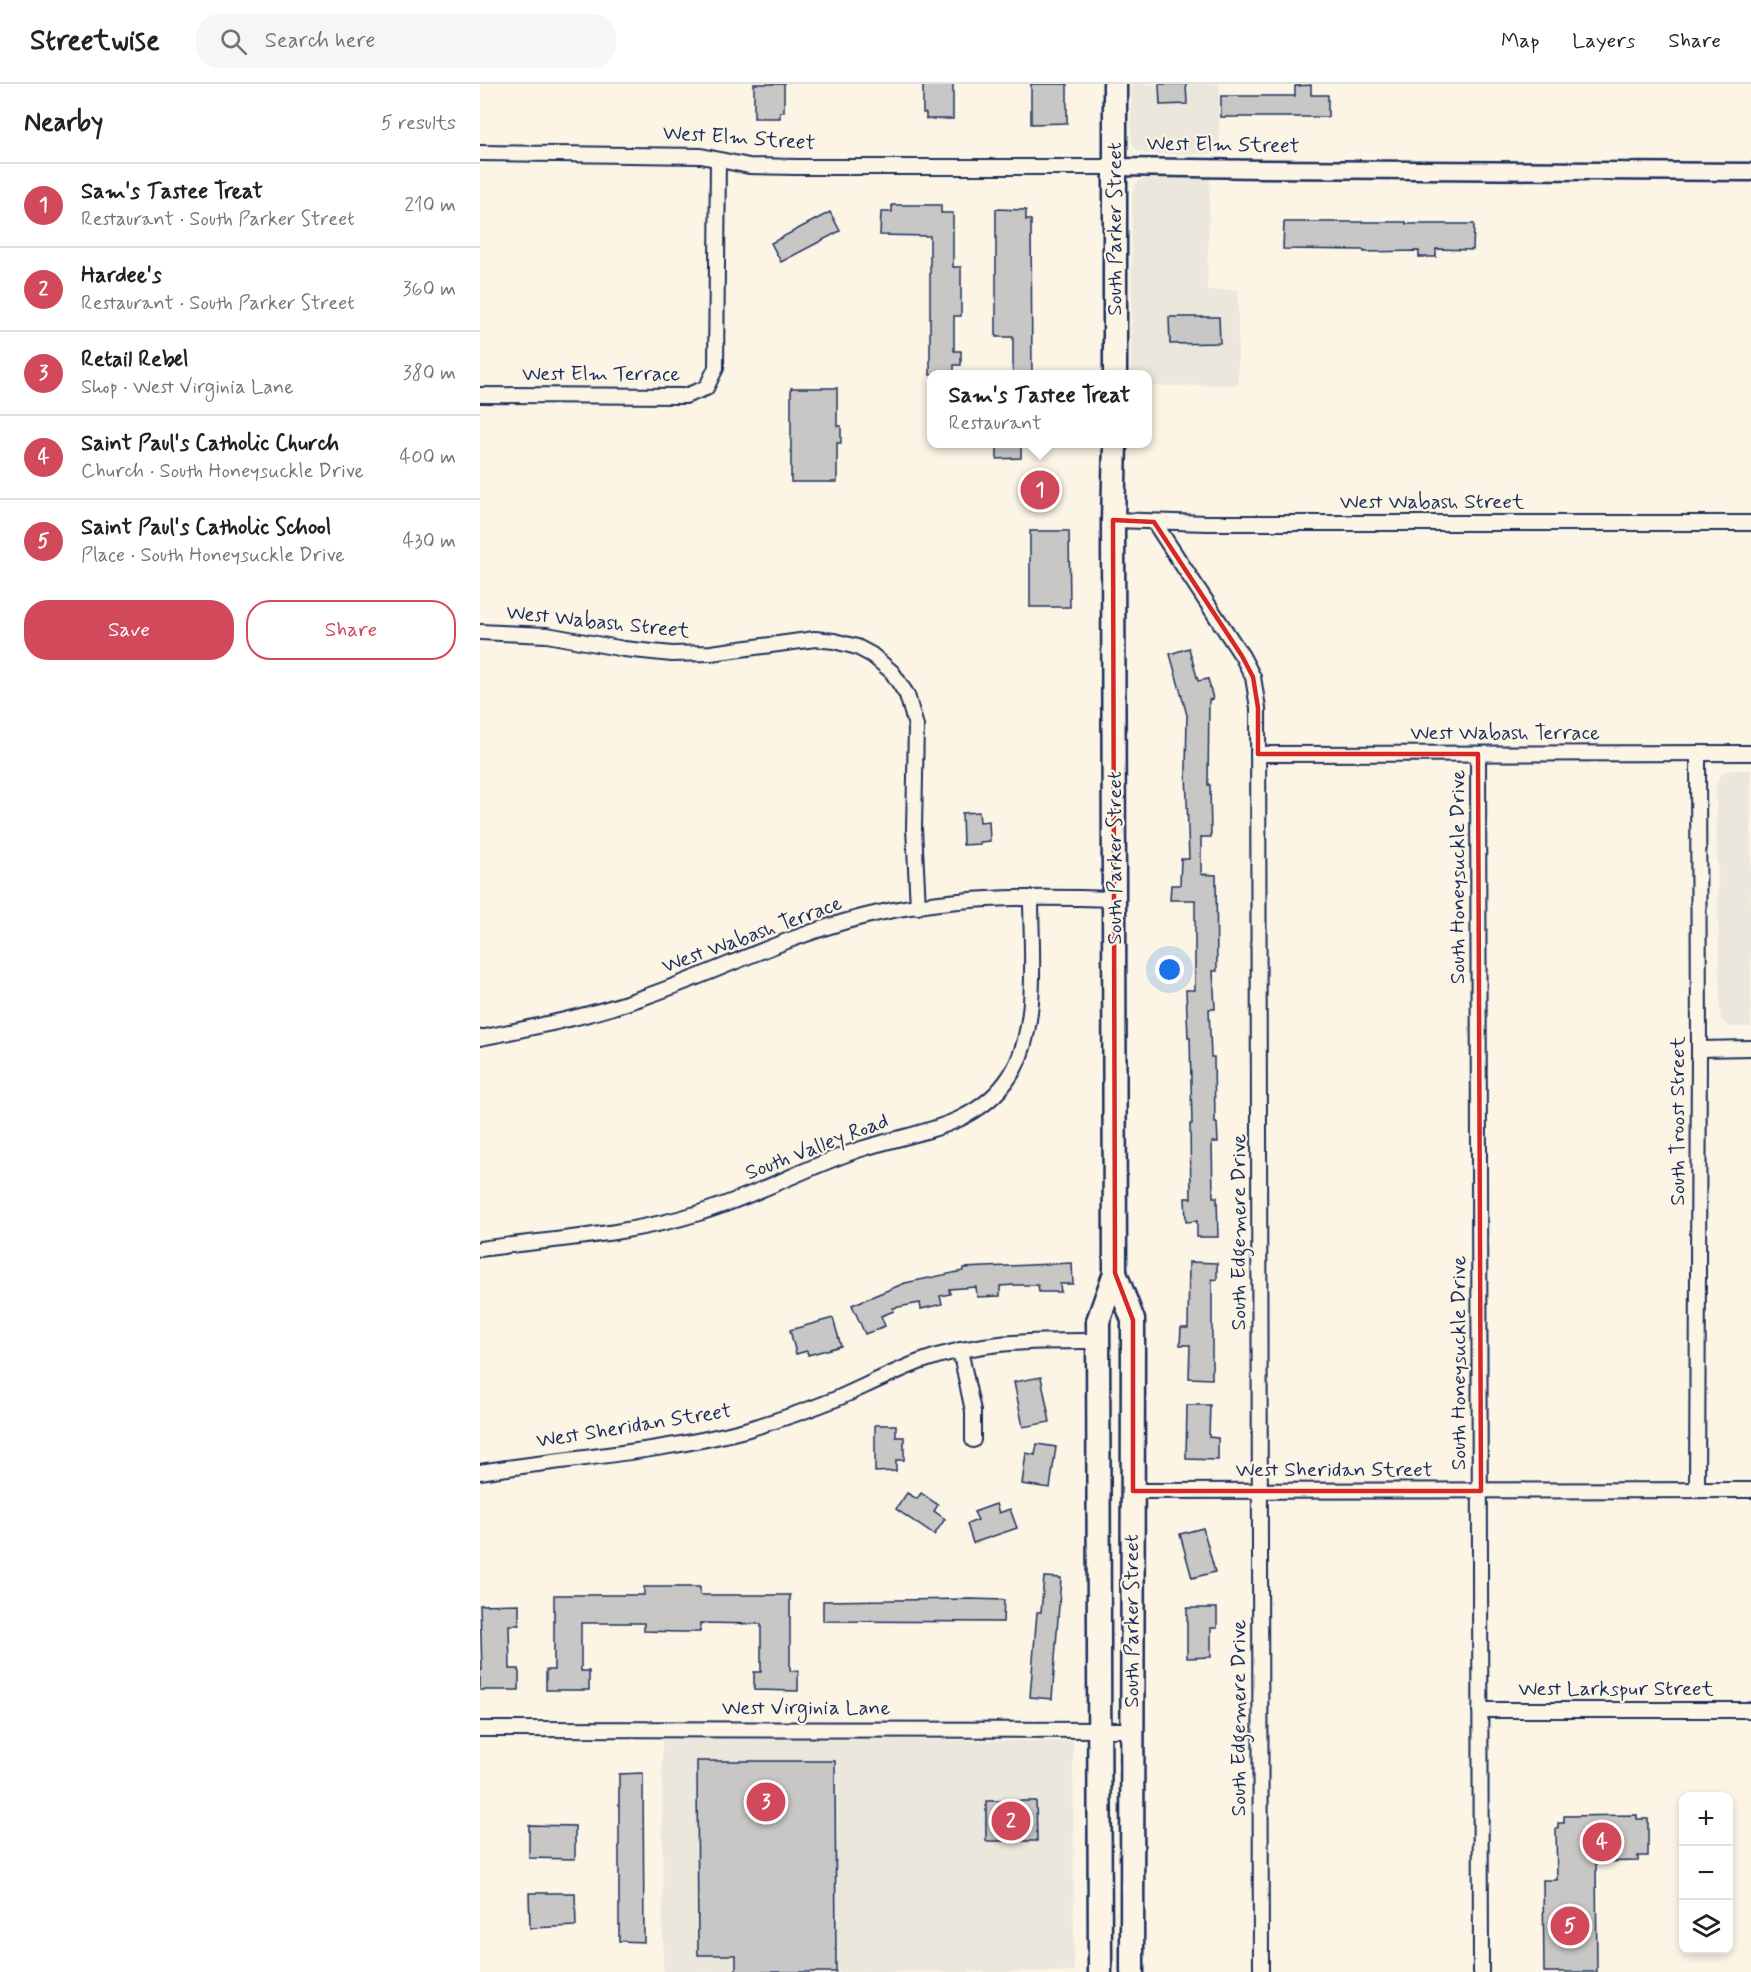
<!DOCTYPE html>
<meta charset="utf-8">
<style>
:root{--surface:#fff;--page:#f6f6f6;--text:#222;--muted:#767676;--line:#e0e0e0;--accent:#d1495b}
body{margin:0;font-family:Mynerve,sans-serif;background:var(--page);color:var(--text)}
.controls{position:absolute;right:18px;bottom:18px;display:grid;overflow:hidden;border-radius:12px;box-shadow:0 3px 9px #0003}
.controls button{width:54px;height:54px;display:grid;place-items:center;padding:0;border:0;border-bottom:2px solid var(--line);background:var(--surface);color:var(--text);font:30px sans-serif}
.you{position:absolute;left:690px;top:886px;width:21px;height:21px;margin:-15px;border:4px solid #fff;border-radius:50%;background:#1a73e8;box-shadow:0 0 0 9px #1a73e833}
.badge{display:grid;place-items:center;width:39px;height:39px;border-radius:50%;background:var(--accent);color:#fff;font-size:20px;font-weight:700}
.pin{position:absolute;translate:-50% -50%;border:3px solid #fff;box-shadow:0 2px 6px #0006}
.popup{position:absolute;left:447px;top:286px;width:225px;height:78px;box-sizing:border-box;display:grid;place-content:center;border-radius:12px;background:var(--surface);filter:drop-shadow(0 2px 4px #0005);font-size:20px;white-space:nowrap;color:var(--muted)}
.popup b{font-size:22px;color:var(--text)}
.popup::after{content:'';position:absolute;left:50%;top:100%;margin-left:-12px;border:12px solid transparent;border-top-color:var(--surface)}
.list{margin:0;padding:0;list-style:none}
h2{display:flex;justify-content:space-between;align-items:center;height:78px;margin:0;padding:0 24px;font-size:26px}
h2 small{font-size:20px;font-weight:400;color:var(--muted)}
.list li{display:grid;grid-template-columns:39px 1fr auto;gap:18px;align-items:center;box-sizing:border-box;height:84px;padding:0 24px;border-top:2px solid var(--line)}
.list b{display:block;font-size:22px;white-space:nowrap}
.list p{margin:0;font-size:20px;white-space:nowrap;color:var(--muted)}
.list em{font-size:20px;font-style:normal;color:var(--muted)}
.actions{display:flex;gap:12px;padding:18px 24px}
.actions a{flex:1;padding:14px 0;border:2px solid var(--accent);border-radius:24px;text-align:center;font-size:21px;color:var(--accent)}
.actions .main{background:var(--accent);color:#fff}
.icon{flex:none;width:33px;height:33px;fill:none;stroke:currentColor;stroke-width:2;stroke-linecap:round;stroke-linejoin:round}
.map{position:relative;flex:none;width:1271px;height:1888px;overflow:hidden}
header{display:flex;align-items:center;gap:36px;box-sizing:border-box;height:84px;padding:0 30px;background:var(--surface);border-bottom:2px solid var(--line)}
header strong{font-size:28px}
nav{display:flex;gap:33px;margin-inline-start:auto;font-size:21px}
.search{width:420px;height:54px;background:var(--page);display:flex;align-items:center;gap:15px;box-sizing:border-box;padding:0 21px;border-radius:24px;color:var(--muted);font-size:22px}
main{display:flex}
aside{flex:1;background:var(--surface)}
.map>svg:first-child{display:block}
.built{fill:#ece7dc}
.building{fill:#c8c7c6;stroke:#1b2f5e;stroke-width:1.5}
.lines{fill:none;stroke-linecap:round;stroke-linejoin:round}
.minor-casing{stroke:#1b2f5e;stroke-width:18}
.tertiary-casing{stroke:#1b2f5e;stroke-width:21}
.trunk-casing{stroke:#1b2f5e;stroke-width:27}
.minor{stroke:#fcf5e5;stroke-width:14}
.tertiary{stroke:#fcf5e5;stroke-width:16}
.trunk{stroke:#fcf5e5;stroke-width:22}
.marked{fill:none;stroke:#d62828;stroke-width:4.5;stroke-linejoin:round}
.labels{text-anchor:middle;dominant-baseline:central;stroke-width:4.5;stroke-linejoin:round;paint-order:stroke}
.street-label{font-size:21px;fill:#1b2f5e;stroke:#fcf5e5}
</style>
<header>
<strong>Streetwise</strong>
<div class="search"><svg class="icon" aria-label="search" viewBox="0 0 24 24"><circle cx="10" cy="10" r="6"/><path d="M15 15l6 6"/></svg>Search here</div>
<nav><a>Map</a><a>Layers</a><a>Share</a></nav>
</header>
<main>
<aside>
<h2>Nearby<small>5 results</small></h2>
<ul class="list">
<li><span class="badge">1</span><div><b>Sam's Tastee Treat</b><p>Restaurant · South Parker Street</p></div><em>210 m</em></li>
<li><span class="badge">2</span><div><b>Hardee's</b><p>Restaurant · South Parker Street</p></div><em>360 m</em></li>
<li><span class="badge">3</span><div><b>Retail Rebel</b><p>Shop · West Virginia Lane</p></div><em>380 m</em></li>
<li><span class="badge">4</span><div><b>Saint Paul's Catholic Church</b><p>Church · South Honeysuckle Drive</p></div><em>400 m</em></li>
<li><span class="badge">5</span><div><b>Saint Paul's Catholic School</b><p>Place · South Honeysuckle Drive</p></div><em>430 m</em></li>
</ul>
<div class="actions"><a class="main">Save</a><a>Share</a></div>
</aside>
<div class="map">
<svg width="1271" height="1888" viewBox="0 0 1271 1888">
<rect width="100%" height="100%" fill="#fcf5e5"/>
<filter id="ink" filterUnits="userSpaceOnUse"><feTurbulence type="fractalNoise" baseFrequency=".0167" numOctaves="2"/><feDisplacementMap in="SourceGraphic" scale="12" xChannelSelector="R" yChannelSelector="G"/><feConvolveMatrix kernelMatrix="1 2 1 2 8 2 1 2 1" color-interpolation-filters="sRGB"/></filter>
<g filter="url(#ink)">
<g class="built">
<polygon points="651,0 740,0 739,70 669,70 658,67 653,60 651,53"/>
<polygon points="669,94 730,94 727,206 758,206 758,301 668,302 668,290 651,290 652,111 656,99 660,96"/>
<polygon points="1248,686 1271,686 1271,943 1252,943 1246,941 1241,936 1240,928 1236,700 1242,689"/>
<polygon points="182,1654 593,1657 594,1888 183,1888"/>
</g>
<g class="building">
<polygon points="274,0 304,0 304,28 300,28 300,34 274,34"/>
<polygon points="443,0 473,0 473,35 446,35 446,29 443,29"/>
<polygon points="551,0 587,0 587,39 551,40"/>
<polygon points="679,0 706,0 707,20 680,21"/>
<polygon points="831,1 831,11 848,11 848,33 741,33 741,12 815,12 815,2"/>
<polygon points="412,121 461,121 461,129 473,129 473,183 481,183 481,232 474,232 474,267 481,267 481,281 474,281 474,291 450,291 450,152 400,151 401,128 412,128"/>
<polygon points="516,125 546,126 546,136 551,136 552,291 533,291 533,253 516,253"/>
<polygon points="350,128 360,147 301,178 291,159"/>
<polygon points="804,138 926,138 926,140 994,140 993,166 956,165 956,173 939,173 939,167 884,168 884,166 803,165"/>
<polygon points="689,233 739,233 740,259 690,260"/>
<polygon points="311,304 357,304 357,342 361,342 361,359 357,359 357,398 311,398"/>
<polygon points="517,360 541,360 541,374 517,375"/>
<polygon points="544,396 576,397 575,416 544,416"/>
<polygon points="550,447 589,447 590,523 550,523"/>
<polygon points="709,564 718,597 728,595 733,615 729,616 728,701 730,701 731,753 721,753 721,790 736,791 737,887 733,887 735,925 729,925 731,973 734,973 735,1039 737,1039 738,1058 732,1058 733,1113 737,1113 738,1153 717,1153 717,1137 706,1138 705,1114 711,1114 710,1040 712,1040 710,954 708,954 706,906 715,906 715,816 690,816 691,801 700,801 701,775 709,775 706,687 707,631 690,570"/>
<polygon points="499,728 500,738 509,737 510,757 500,758 500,760 483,761 482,729"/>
<polygon points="709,1178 737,1179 737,1196 732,1195 732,1295 709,1294 710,1261 700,1261 701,1244 708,1244"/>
<polygon points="592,1179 593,1200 580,1200 581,1208 559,1208 558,1201 534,1201 520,1202 520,1212 497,1213 496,1203 469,1205 470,1210 460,1212 462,1220 441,1225 440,1219 413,1224 414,1227 401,1232 405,1242 385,1250 372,1221 425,1199 483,1187 483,1184"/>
<polygon points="353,1234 361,1262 328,1271 327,1267 316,1270 310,1246"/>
<polygon points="561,1293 570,1338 543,1343 534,1298"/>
<polygon points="707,1321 730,1321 729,1353 738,1354 738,1376 706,1375"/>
<polygon points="395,1341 416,1341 416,1353 424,1353 424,1376 416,1376 416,1387 395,1388"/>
<polygon points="557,1360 576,1363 570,1404 542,1400 546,1369 555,1371"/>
<polygon points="427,1409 437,1415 441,1409 458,1421 454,1427 465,1435 454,1451 416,1425"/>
<polygon points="516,1420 519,1429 530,1425 537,1444 493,1459 487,1440 498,1436 494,1428"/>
<polygon points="723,1444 735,1488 712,1494 700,1450"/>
<polygon points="564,1493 581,1494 572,1615 550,1613 557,1528 561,1528"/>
<polygon points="164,1503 220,1503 220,1511 310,1511 310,1587 318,1587 318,1607 274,1606 274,1588 281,1588 281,1540 220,1539 220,1548 200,1548 164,1547 164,1539 101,1539 101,1587 109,1587 109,1606 66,1606 66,1586 74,1586 74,1511 164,1511"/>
<polygon points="490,1515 524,1516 523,1538 343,1537 343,1517"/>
<polygon points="39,1520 39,1541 29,1541 30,1585 39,1585 39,1606 0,1606 0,1586 2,1586 0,1521"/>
<polygon points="707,1524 737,1524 737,1544 731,1544 731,1573 707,1574"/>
<polygon points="217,1677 355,1677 356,1888 256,1888 256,1871 218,1871"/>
<polygon points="163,1689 164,1858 139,1857 139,1690"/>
<polygon points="506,1717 556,1717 557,1757 506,1757"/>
<polygon points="1157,1731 1157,1735 1168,1735 1168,1772 1158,1772 1158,1777 1116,1778 1117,1888 1064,1888 1063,1796 1077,1796 1076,1745 1078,1744 1078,1739 1084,1739 1084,1732"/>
<polygon points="49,1741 95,1742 95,1775 49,1774"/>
<polygon points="49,1809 95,1809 96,1842 50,1844"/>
</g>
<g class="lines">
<g class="minor-casing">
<g id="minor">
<polyline points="0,69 221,72 269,82 317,83 635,83"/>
<polyline points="0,311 205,312 226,304 236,284 238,76"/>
<polyline points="633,436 727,439 1271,439"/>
<polyline points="674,438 762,572 773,593 778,624 781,1888"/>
<polyline points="0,548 67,551 144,565 192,570 231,569 335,555 354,557 377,563 392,571 412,588 427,611 436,642 434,745 438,823"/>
<polyline points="778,670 1271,669"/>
<polyline points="998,670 1001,1888"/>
<path d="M0,954C55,943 111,932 164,913C237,888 306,852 382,833C464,812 551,812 636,815"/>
<polyline points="1219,965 1271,964"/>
<path d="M0,1165C73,1155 149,1151 219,1129C273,1113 322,1085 375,1067C430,1048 495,1046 530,992C560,946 551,868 551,814"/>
<polyline points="480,1266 493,1327 493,1356"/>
<path d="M0,1388C88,1374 178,1369 265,1346C296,1337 326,1327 356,1315C383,1303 411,1289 439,1278C500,1256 555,1257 618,1257"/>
<polyline points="1217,1406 1219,965 1218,669"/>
<polyline points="653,1407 1271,1406"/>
<polyline points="1000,1626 1271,1626"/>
<polyline points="0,1645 652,1646"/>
</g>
</g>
<g class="tertiary-casing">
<polyline id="tertiary" points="635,83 785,85 1271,88"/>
</g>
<g class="trunk-casing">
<g id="trunk">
<polyline points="635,0 635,290"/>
<polyline points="635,1189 653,1236 652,1888"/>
<polyline points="620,1888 618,1237 635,1189 633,436 635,360"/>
</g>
</g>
<use href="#minor" class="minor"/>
<use href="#tertiary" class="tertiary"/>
<use href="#trunk" class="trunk"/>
</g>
</g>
<path class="marked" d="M633,436L674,438L762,572L773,593L778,624V670H998L1001,1407H653V1236L635,1189Z"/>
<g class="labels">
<g class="street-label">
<text transform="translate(259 54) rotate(4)">West Elm Street</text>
<text transform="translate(743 61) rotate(1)">West Elm Street</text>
<text transform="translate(635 145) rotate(-90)">South Parker Street</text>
<text x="121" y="290">West Elm Terrace</text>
<text x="952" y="418">West Wabash Street</text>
<text transform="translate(118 538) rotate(6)">West Wabash Street</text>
<text x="1025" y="649">West Wabash Terrace</text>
<text transform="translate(635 774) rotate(-90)">South Parker Street</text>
<text transform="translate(978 793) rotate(-90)">South Honeysuckle Drive</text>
<text transform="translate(272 851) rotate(-20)">West Wabash Terrace</text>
<text transform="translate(1198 1037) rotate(-90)">South Troost Street</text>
<text transform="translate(337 1063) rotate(-21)">South Valley Road</text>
<text transform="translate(759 1148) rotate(-90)">South Edgemere Drive</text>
<text transform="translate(979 1279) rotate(-90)">South Honeysuckle Drive</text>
<text transform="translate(154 1342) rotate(-9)">West Sheridan Street</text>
<text x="854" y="1386">West Sheridan Street</text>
<text transform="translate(652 1537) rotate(-90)">South Parker Street</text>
<text x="1136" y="1605">West Larkspur Street</text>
<text x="326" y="1624">West Virginia Lane</text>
<text transform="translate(759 1634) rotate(-90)">South Edgemere Drive</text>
</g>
</g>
</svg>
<div class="controls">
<button>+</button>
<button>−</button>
<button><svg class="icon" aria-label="layers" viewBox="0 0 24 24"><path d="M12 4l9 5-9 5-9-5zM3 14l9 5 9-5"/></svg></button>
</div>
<div class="you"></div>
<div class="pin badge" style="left:560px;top:406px">1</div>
<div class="popup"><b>Sam's Tastee Treat</b>Restaurant</div>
<div class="pin badge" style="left:531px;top:1737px">2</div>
<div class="pin badge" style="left:286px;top:1718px">3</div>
<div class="pin badge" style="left:1122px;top:1758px">4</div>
<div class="pin badge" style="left:1090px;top:1842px">5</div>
</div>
</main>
